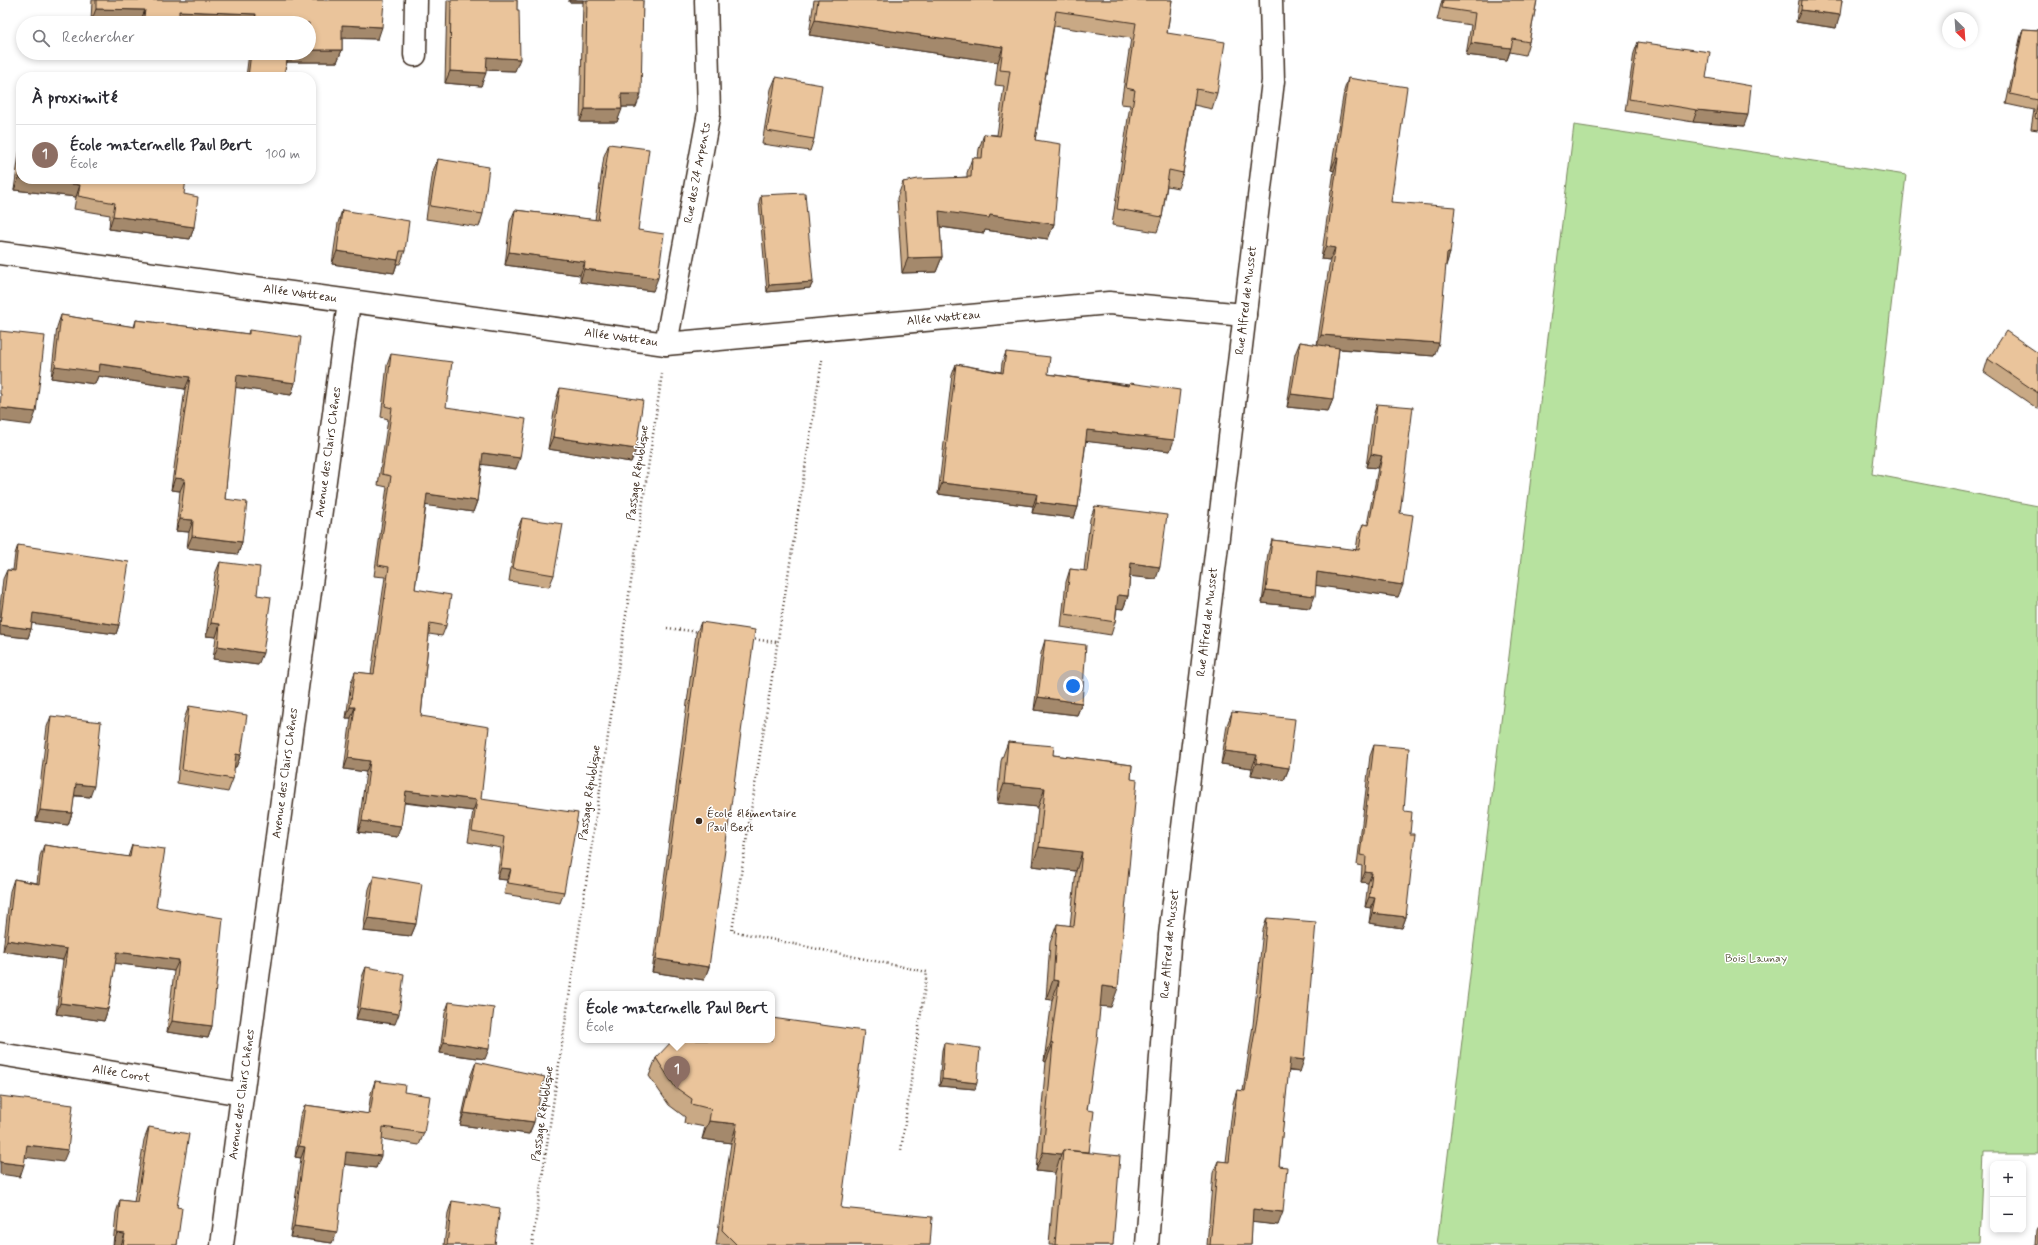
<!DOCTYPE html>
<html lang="fr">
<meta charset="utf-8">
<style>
:root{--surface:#fff;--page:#f7f7f7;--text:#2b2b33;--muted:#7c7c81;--line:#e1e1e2;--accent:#ea580c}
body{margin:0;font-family:Mynerve,sans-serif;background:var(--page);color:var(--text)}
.controls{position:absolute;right:12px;bottom:12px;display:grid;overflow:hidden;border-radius:8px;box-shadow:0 2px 6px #0003}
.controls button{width:36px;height:36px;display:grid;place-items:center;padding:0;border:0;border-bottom:1px solid var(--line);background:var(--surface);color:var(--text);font:20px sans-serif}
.compass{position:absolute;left:1942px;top:12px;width:36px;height:36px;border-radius:50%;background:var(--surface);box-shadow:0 2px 6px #0003;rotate:155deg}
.you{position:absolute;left:1073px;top:686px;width:14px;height:14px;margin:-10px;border:3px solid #fff;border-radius:50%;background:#1a73e8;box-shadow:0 0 0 6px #1a73e833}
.badge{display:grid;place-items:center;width:26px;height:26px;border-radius:50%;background:var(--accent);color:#fff;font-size:13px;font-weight:700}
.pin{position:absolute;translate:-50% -33px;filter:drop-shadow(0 1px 2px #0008)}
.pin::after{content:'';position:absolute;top:21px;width:14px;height:12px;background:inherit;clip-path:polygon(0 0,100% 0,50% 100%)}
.popup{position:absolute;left:579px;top:991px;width:196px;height:52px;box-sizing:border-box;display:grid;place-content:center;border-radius:8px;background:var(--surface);filter:drop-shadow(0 1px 3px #0005);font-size:13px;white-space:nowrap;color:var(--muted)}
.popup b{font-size:15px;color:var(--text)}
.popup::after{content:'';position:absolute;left:50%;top:100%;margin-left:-8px;border:8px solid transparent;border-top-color:var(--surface)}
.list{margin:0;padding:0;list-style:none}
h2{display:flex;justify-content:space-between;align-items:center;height:52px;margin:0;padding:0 16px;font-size:17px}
h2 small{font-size:13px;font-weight:400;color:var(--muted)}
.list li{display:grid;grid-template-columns:26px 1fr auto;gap:12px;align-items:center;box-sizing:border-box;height:60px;padding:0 16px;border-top:1px solid var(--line)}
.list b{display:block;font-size:15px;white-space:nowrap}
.list p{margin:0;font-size:13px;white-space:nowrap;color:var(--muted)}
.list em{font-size:13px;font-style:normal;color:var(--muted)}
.icon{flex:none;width:22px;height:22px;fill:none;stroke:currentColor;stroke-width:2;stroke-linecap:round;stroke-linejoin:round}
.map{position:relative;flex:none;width:2038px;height:1245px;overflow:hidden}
.search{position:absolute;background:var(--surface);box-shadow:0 2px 6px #0003;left:16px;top:16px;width:300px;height:44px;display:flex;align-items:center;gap:10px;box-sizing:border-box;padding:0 14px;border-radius:22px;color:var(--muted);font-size:15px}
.panel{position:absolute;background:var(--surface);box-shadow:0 2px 6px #0003;left:16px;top:72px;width:300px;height:112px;border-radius:16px}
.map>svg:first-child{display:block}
.green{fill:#b7e29f;stroke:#79865e}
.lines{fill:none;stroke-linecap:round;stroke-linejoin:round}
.street-casing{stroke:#3b2a1e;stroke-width:25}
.path{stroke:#3b2a1e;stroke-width:2.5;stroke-dasharray:1 3;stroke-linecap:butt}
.street{stroke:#fff;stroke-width:22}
.wall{fill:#c9a985;stroke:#3b2a1e}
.shaded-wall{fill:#a4896c;stroke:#3b2a1e}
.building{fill:#eac49b;stroke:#3b2a1e}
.poi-dot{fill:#3b2a1e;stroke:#fff;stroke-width:1.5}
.labels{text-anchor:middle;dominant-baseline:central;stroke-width:3;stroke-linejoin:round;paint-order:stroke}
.street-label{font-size:12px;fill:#3b2a1e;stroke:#fff}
.poi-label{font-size:12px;fill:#3b2a1e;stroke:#fff;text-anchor:start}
.park-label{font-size:12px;fill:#5a583e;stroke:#fff}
</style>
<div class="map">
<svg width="2038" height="1245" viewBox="0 0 2038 1245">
<rect width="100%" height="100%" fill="#fff"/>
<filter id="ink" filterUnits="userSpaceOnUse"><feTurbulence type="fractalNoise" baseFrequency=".025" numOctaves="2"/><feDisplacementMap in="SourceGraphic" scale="8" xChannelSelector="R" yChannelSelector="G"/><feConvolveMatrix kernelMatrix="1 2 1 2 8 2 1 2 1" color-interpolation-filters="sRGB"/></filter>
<g filter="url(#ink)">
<polygon class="green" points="1574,125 1906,175 1872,474 2038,506 2038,1153 1984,1153 1980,1245 1437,1245"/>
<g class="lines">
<g class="street-casing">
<g id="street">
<polyline points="415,55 416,0"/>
<path id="s1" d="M0,253L666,344L1109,303L1245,315"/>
<path id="s2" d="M666,344L709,113L706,0"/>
<path id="s3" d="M0,1054L242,1094"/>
<path id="s4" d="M222,1245L349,302"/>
<path id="s5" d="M1147,1245L1170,935L1273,81L1271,0"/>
</g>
</g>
<g class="path">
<polyline points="822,360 732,931 927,972 901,1150"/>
<polyline points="667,628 700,632"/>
<polyline points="751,639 776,642"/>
<polyline points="532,1245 662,374"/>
</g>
<use href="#street" class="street"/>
</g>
<g class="wall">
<polygon points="92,0 384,0 378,39 342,38 342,50 337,62 287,62 283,77 246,77 249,53 309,53 309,23 140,23 140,22 91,22"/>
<polygon points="447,0 517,0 515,71 486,70 481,86 445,83"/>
<polygon points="569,0 643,0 636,107 622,107 617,122 580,122 583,2 569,2"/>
<polygon points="814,0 1172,0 1167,33 1217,93 1212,109 1194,105 1183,173 1178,188 1167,186 1162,217 1157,232 1112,225 1130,105 1121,104 1131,38 1054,26 1035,140 1054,224 1048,239 985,230 984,233 940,227 942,257 936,272 902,273 897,198 903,182 967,177 967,173 972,158 978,158 979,149 984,134 997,135 1004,86 995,85 998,62 809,35"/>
<polygon points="1442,0 1537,0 1529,42 1525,55 1510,52 1507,60 1466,55 1471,25 1437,20"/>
<polygon points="1799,0 1842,0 1836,28 1796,22"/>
<polygon points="2023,29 2038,30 2038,130 2031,129 2034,110 2006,104 2020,39"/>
<polygon points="1638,42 1706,78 1744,126 1693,122 1625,111 1634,53"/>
<polygon points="776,77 814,139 810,151 762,144 771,89"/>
<polygon points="1348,78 1391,202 1450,253 1445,266 1434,356 1339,349 1333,399 1328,411 1287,407 1295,354 1300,342 1317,345 1330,260 1321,259 1334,171 1331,170 1344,91"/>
<polygon points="21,140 21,179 184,194 194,227 190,239 109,229 110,215 74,209 76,197 14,190"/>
<polygon points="609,144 638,230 653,291 580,282 580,275 505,265 510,222 515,210 595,220 604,156"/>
<polygon points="438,159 483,214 479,227 426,219 433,171"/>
<polygon points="761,195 813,282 810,288 767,292 759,202"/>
<polygon points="342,210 405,251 400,264 397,264 394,273 332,264 338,223"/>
<polygon points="61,315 134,327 136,320 248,334 249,330 295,383 291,395 235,387 225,499 242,542 238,554 187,548 189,532 176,531 180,491 171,490 185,389 98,376 95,384 51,378 57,327"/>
<polygon points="1006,352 1048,374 1129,385 1130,383 1170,451 1086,441 1078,507 1074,518 1032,513 1033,506 938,494 952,375 956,364 1001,372 1002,363"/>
<polygon points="2038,353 2038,409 1984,372 1988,359"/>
<polygon points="391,354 446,407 516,469 482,464 477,501 473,512 426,505 415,589 446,626 442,636 429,634 421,716 481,799 564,892 560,903 504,894 507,880 497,879 501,848 468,842 473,811 404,803 397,837 358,832 366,772 344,769 351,718 346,718 351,683 355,672 371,674 385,577 374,576 387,487 378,485 388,419 381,417 387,365"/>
<polygon points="560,388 636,449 631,462 548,449 556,400"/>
<polygon points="1377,404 1400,513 1398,597 1316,585 1310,608 1262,603 1268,553 1272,540 1356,550 1358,536 1363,524 1367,525 1378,468 1366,467 1373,416"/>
<polygon points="1095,506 1156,579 1130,576 1128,596 1123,609 1117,608 1115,622 1111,635 1061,627 1066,582 1070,569 1084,571 1090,519"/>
<polygon points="522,518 554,575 549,587 509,581 517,530"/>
<polygon points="18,545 119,625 116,634 32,623 31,629 28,638 0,635 0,606 3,579 7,570 13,570 15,554"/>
<polygon points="220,562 257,595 258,665 213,659 216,637 206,636 215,574"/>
<polygon points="701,622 709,967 704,980 652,972 696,634"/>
<polygon points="1045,640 1082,703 1077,715 1034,710 1041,653"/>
<polygon points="189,706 241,755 236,767 234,767 233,779 228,792 177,783 184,719"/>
<polygon points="1232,712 1289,768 1284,780 1251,775 1252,768 1221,764 1227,725"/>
<polygon points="51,716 90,797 74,796 72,813 68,825 36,821 47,727"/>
<polygon points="1008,742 1053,755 1132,765 1111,1007 1100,1006 1087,1110 1089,1152 1113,1245 1049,1245 1055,1173 1036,1171 1046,1062 1044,1061 1052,1000 1046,999 1050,943 1057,924 1070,926 1076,871 1032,866 1038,807 997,803 1001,761"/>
<polygon points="1374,745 1404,811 1410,834 1406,917 1402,928 1369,923 1371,908 1365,907 1368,883 1361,882 1362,866 1357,865 1370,756"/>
<polygon points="44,845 128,857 132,845 156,907 212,1026 208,1038 167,1032 174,971 115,963 108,1009 104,1021 56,1014 63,960 3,951 10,891 14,879 37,883 40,856"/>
<polygon points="374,876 416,924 411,936 363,931 369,889"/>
<polygon points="1267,918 1300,1072 1288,1071 1279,1166 1278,1225 1252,1222 1251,1245 1207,1245 1213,1173 1218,1161 1226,1162 1233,1103 1237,1090 1243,1091 1253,1025 1263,930"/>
<polygon points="366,967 395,1024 356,1019 362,977"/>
<polygon points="449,1002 485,1059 440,1053 445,1013"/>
<polygon points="944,1043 975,1089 939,1086 942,1050"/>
<polygon points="656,1058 841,1208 930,1245 716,1245 731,1143 702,1139 705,1127 684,1123 685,1117 669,1105 649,1076"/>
<polygon points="476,1062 534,1122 529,1134 460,1125 471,1075"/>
<polygon points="375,1081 404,1092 424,1133 419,1145 382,1139 376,1168 344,1164 332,1243 290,1237 301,1158 295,1157 300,1116 305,1105 368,1114 371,1093"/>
<polygon points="149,1127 177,1207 177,1245 113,1245 116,1213 120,1200 134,1202 144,1140"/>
<polygon points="452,1201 495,1245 444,1245 448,1213"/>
<polygon points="2038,1227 2038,1245 2035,1245 2036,1231"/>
</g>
<g class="shaded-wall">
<polygon points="570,0 583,0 583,2 569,2"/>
<polygon points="96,9 145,10 140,22 91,22"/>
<polygon points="1801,10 1840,15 1836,28 1796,22"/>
<polygon points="179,11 256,14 253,23 175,23"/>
<polygon points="815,20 1003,47 998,62 809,35"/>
<polygon points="342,25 382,27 378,39 338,38"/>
<polygon points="1471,43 1511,48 1507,60 1466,55"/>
<polygon points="309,50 342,50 337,62 285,62 289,53 309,53"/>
<polygon points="487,57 520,59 515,71 482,70"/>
<polygon points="450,71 486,73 481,86 445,83"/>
<polygon points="621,94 641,94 636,107 617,107"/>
<polygon points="585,109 622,109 617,122 580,122"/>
<polygon points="1697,110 1748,115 1744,126 1693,122"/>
<polygon points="1336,158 1338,158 1334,171 1331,170"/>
<polygon points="19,178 21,178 21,179 30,179 80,185 76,197 14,190"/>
<polygon points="939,211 990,215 1054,224 1048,239 985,230 984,233 934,226"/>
<polygon points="113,216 194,227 190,239 109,229"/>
<polygon points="1326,246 1335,248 1330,260 1321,259"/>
<polygon points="337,251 398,260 394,273 332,264"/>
<polygon points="509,252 585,262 580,275 505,265"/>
<polygon points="1447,253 1450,253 1446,266 1442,266"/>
<polygon points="942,257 936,272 902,273 908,258"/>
<polygon points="584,269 658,278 653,291 580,282"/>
<polygon points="813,282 810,288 767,292 769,285"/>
<polygon points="1321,335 1439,343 1434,356 1316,347"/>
<polygon points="100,364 190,377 185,389 98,376 95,384 51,378 55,366"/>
<polygon points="237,375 295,383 291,395 232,387"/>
<polygon points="1291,394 1333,399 1328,411 1287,407"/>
<polygon points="0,408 36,412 31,425 0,421"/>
<polygon points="1087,430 1174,440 1170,451 1083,441"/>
<polygon points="553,437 636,449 631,462 548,449"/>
<polygon points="483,453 520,458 516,469 479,464"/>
<polygon points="1371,454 1382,456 1378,468 1366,467"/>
<polygon points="175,478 185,479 180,491 171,490"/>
<polygon points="942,483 1037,494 1033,506 938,494"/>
<polygon points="427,494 477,501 473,512 423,505"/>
<polygon points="1036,502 1078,507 1074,518 1032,513"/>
<polygon points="180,519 193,520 189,532 176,531"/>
<polygon points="192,536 242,542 238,554 187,548"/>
<polygon points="1131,563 1160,567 1156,579 1127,576"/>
<polygon points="1317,572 1403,585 1398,597 1313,585"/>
<polygon points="1266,590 1315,596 1310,608 1262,603"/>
<polygon points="1118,595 1128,596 1123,609 1114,608"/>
<polygon points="33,613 119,625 116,634 30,623"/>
<polygon points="211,623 220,624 216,637 206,636"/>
<polygon points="0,625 31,629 28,638 0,635"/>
<polygon points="218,646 263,653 258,665 213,659"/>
<polygon points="1038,697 1082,703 1077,715 1034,710"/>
<polygon points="350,707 355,707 351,718 346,718"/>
<polygon points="1225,751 1257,755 1252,768 1221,764"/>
<polygon points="236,754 241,755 236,767 231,767"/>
<polygon points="348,758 370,761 366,772 344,769"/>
<polygon points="1256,763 1289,768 1284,780 1251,775"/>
<polygon points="76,784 94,786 90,797 72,795"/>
<polygon points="1004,784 1045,788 1038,807 997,803"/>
<polygon points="406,791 477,800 473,811 402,802"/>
<polygon points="40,810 72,813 68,825 36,821"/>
<polygon points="362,821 401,826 397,837 358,832"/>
<polygon points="1039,847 1082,852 1076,871 1032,866"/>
<polygon points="501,868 511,869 507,880 497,879"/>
<polygon points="1365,872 1372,873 1368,883 1361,882"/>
<polygon points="1369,897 1375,898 1371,908 1365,907"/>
<polygon points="1372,913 1406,917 1402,928 1369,923"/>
<polygon points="368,918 416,924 411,936 363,931"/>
<polygon points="7,940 67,949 63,960 3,951"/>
<polygon points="117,952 179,960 174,971 113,963"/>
<polygon points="656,959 709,967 704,980 652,972"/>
<polygon points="1053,980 1059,981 1052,1000 1046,999"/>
<polygon points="1102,986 1118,988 1111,1007 1095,1006"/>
<polygon points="60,1003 108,1009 104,1021 56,1014"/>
<polygon points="360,1008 399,1014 395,1024 356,1019"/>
<polygon points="172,1021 212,1026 208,1038 167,1032"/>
<polygon points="444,1042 489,1049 485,1059 440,1053"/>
<polygon points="1051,1042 1053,1043 1046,1062 1044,1061"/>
<polygon points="1290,1058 1304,1060 1300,1072 1285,1070"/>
<polygon points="942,1079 977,1083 975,1089 939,1086"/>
<polygon points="464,1113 534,1122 529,1134 460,1125"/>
<polygon points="709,1121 737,1124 731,1143 702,1139"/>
<polygon points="27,1145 68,1150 63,1162 23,1157"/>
<polygon points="299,1146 305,1147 301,1158 295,1157"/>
<polygon points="346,1152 381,1156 376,1168 341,1164"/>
<polygon points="1043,1152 1061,1154 1055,1173 1036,1171"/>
<polygon points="0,1162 24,1165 20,1177 0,1174"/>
<polygon points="1253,1209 1283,1212 1278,1225 1249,1222"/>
<polygon points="294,1226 337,1232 332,1243 290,1237"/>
<polygon points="117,1233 125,1234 121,1245 113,1245"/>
</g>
<g class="building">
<polygon points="96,0 384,0 382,27 342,25 342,50 309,50 309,23 255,23 256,14 179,11 179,23 143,23 145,10 96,9"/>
<polygon points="451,0 517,0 517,10 519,10 520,59 487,57 486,73 450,71"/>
<polygon points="587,0 643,0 641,94 621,94 622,109 585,109"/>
<polygon points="818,0 1172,0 1167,33 1225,42 1217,93 1196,89 1183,173 1169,170 1162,217 1117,209 1135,90 1126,88 1136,23 1056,11 1035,140 1061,144 1054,224 990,215 989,218 939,211 942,257 908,258 903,182 918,179 971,177 972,158 982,158 984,134 1000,136 1010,71 1000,70 1003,47 815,20"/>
<polygon points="1443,0 1537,0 1529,42 1513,39 1511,48 1471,43 1475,13 1442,8"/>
<polygon points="1802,0 1842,0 1840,15 1801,10"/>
<polygon points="2023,29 2038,30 2038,119 2035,118 2038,100 2010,94"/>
<polygon points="1638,42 1710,52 1706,78 1751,86 1748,115 1697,110 1629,99"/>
<polygon points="251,53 289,53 283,77 248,77"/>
<polygon points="776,77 822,85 814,139 767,131"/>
<polygon points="1348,78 1407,87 1391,202 1455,207 1450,253 1447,253 1439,343 1321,335 1335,248 1326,246 1338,158 1336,158"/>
<polygon points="609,144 649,149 638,230 664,234 658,278 584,269 585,262 509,252 515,210 598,220"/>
<polygon points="438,159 489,167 483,214 430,206"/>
<polygon points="21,160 21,178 19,178"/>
<polygon points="30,179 186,179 184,194 198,197 194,227 113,216 115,203 78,196 80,185"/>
<polygon points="805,193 813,282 769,285 761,195"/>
<polygon points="342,210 409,221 405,251 400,251 398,260 337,251"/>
<polygon points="61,315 135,327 136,320 249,334 249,330 301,337 295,383 237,375 225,499 247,502 242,542 192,536 193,520 180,519 185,479 175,478 190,377 100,364 99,372 55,366"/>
<polygon points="0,331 45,336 36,412 0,408 1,394 0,394"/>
<polygon points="2006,331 2038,353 2038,393 1988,359"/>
<polygon points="1300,342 1339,348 1333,399 1291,394"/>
<polygon points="1006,352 1050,357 1048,374 1129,386 1130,383 1180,390 1174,440 1087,430 1078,507 1036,502 1037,494 942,483 956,364 1003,373"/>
<polygon points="391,354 452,362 446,407 526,419 520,458 483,453 477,501 427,494 415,589 451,595 446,626 430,623 421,716 489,727 481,799 578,813 564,892 508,883 511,869 501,868 505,837 472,831 477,800 406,791 401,826 362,821 370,761 348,758 355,707 350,707 355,672 374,674 389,567 378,565 391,476 382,474 392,408 385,406"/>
<polygon points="560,388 643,400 636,449 553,437"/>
<polygon points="1377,404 1413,407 1400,513 1413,515 1403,585 1317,572 1315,596 1266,590 1272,540 1359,550 1363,524 1369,525 1382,456 1371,454"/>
<polygon points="1095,506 1167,515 1160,567 1131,563 1128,596 1118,595 1115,622 1065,614 1070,569 1087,571"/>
<polygon points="522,518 563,524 554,575 513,568"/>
<polygon points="18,545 129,562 119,625 33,613 31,629 0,625 7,570 15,571"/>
<polygon points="220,562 260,567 257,595 271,597 263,653 218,646 220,624 211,623"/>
<polygon points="701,622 755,630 709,967 656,959"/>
<polygon points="1045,640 1086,645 1082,703 1038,697"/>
<polygon points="189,706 247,715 241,755 236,754 233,779 182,770"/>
<polygon points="1232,712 1295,719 1289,768 1256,763 1257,755 1225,751"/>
<polygon points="51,716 101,722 94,786 76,784 72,813 40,810"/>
<polygon points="1008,742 1054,746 1053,755 1132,765 1131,779 1137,780 1118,988 1102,986 1097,1041 1087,1110 1094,1111 1089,1152 1063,1150 1061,1154 1043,1152 1053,1043 1051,1042 1059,981 1053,980 1057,924 1074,926 1082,852 1039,847 1045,788 1004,784"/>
<polygon points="1374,745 1409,748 1404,811 1412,812 1410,834 1415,834 1406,917 1372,913 1375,898 1369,897 1372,873 1365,872 1366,856 1360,855"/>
<polygon points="44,845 130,857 132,845 165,849 156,907 223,918 212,1026 172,1021 179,960 117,952 108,1009 60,1003 67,949 7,940 14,879 39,884"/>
<polygon points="374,876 422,884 416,924 368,918"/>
<polygon points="1267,918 1316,922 1304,1060 1290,1058 1279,1166 1287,1167 1283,1212 1253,1209 1251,1245 1210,1245 1218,1161 1229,1162 1237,1090 1245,1091 1258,1013"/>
<polygon points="366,967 404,974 399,1014 360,1008"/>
<polygon points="449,1002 494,1008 489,1049 444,1042"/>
<polygon points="772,1018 864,1031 841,1208 932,1217 930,1245 737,1245 722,1230 737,1124 709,1121 711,1109 691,1104 692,1099 675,1087 656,1058 673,1040 772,1040"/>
<polygon points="944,1043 980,1048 977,1083 942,1079"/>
<polygon points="476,1062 545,1077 534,1122 464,1113"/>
<polygon points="375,1081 405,1085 404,1092 430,1096 424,1133 383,1127 381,1156 346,1152 337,1232 294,1226 305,1147 299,1146 305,1105 370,1114"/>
<polygon points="0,1096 73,1105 68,1150 27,1145 24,1165 0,1162"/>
<polygon points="149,1127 189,1134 177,1207 182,1208 177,1245 123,1245 125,1234 117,1233 120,1200 137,1202"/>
<polygon points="1063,1150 1120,1156 1113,1245 1055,1245"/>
<polygon points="452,1201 500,1208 495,1245 447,1245"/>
</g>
</g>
<circle class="poi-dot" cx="699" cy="821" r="4"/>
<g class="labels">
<g class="street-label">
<text stroke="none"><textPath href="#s2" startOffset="174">Rue des 24 Arpents</textPath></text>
<text stroke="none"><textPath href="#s1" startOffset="303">Allée Watteau</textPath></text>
<text stroke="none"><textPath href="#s5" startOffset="950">Rue Alfred de Musset</textPath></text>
<text stroke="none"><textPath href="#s1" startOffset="951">Allée Watteau</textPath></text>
<text stroke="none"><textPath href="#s1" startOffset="627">Allée Watteau</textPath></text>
<text stroke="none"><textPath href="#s4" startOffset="800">Avenue des Clairs Chênes</textPath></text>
<text transform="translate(638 473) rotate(-82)">Passage République</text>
<text stroke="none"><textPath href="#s5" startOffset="626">Rue Alfred de Musset</textPath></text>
<text stroke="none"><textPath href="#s4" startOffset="476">Avenue des Clairs Chênes</textPath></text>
<text transform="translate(590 793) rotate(-82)">Passage République</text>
<text stroke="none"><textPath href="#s5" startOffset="302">Rue Alfred de Musset</textPath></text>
<text stroke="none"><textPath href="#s3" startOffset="123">Allée Corot</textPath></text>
<text stroke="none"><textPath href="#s4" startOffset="152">Avenue des Clairs Chênes</textPath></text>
<text transform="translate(543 1114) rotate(-82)">Passage République</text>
</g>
<g class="poi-label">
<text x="707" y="814">École élémentaire<tspan x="707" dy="14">Paul Bert</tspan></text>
</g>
<g class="park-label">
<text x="1756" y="959">Bois Launay</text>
</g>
</g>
</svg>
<div class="controls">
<button>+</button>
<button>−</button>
</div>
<svg class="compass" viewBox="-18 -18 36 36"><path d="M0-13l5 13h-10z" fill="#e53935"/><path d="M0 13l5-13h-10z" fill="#7c7c81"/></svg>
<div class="you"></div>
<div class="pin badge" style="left:677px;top:1089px;background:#8d6e63">1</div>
<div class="popup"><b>École maternelle Paul Bert</b>École</div>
<div class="search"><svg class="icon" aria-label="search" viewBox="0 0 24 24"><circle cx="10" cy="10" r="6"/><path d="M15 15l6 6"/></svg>Rechercher</div>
<section class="panel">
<h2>À proximité<small></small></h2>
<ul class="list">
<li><span class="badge" style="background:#8d6e63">1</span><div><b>École maternelle Paul Bert</b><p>École</p></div><em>100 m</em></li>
</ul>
</section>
</div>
